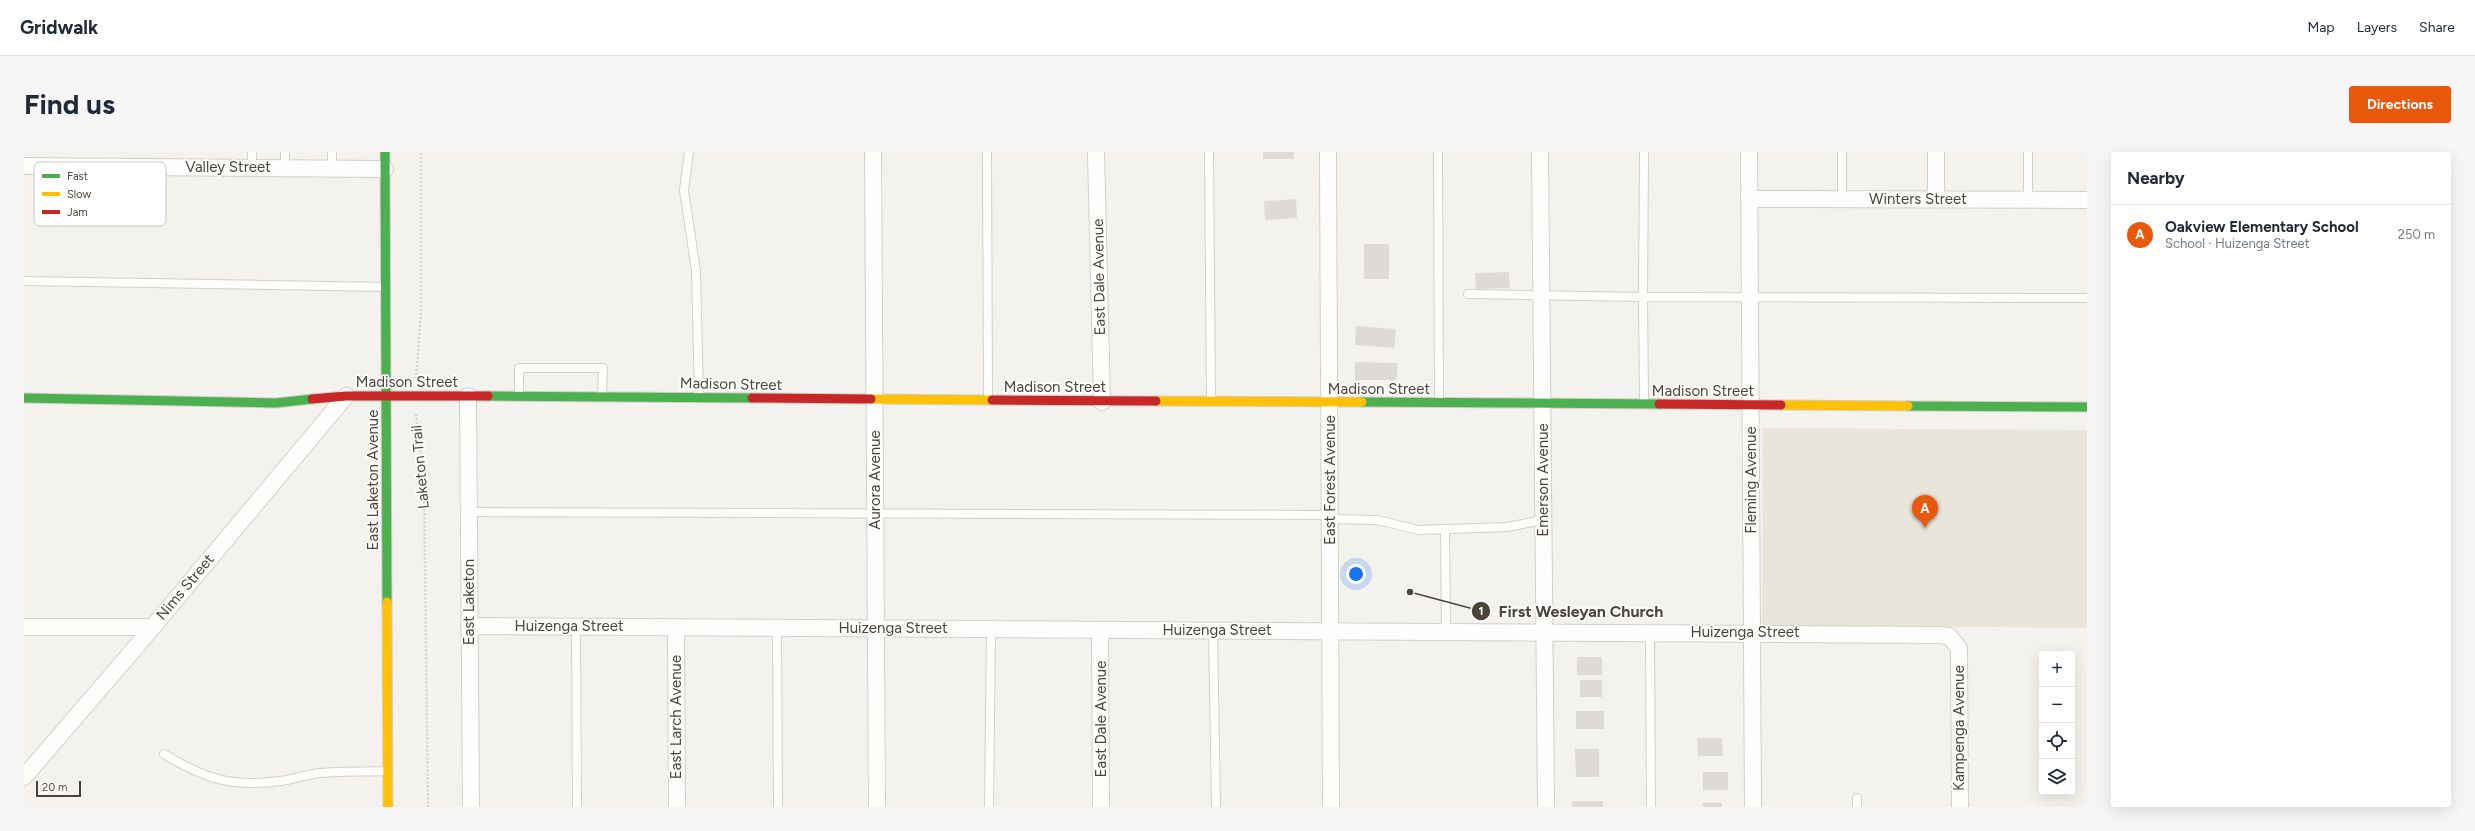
<!DOCTYPE html>
<meta charset="utf-8">
<style>
:root{--surface:#fff;--page:#f6f6f7;--text:#1f2937;--muted:#747a83;--line:#e0e1e3;--accent:#ea580c}
body{margin:0;font-family:Figtree,sans-serif;background:var(--page);color:var(--text)}
.controls{position:absolute;right:12px;bottom:12px;display:grid;overflow:hidden;border-radius:4px;box-shadow:0 4px 16px #0002}
.controls button{width:36px;height:36px;display:grid;place-items:center;padding:0;border:0;border-bottom:1px solid var(--line);background:var(--surface);color:var(--text);font:20px sans-serif}
.scale{position:absolute;left:12px;bottom:10px;width:45px;box-sizing:border-box;padding-left:4px;border:2px solid #4b4439;border-top:0;font-size:11px;line-height:14px;white-space:nowrap;color:#4b4439;-webkit-text-stroke:3px #fff;paint-order:stroke}
.you{position:absolute;left:1332px;top:422px;width:14px;height:14px;margin:-10px;border:3px solid #fff;border-radius:50%;background:#1a73e8;box-shadow:0 0 0 6px #1a73e833}
.badge{display:grid;place-items:center;width:26px;height:26px;border-radius:50%;background:var(--accent);color:#fff;font-size:13px;font-weight:700}
.pin{position:absolute;translate:-50% -33px;filter:drop-shadow(0 1px 2px #0008)}
.pin::after{content:'';position:absolute;top:21px;width:14px;height:12px;background:inherit;clip-path:polygon(0 0,100% 0,50% 100%)}
.list{margin:0;padding:0;list-style:none}
h2{display:flex;justify-content:space-between;align-items:center;height:52px;margin:0;padding:0 16px;font-size:17px}
h2 small{font-size:13px;font-weight:400;color:var(--muted)}
.list li{display:grid;grid-template-columns:26px 1fr auto;gap:12px;align-items:center;box-sizing:border-box;height:60px;padding:0 16px;border-top:1px solid var(--line)}
.list b{display:block;font-size:15px;white-space:nowrap}
.list p{margin:0;font-size:13px;white-space:nowrap;color:var(--muted)}
.list em{font-size:13px;font-style:normal;color:var(--muted)}
.icon{flex:none;width:22px;height:22px;fill:none;stroke:currentColor;stroke-width:2;stroke-linecap:round;stroke-linejoin:round}
.map{position:relative;flex:none;width:2063px;height:655px;overflow:hidden;border-radius:4px}
header{display:flex;align-items:center;gap:24px;box-sizing:border-box;height:56px;padding:0 20px;background:var(--surface);border-bottom:1px solid var(--line)}
header strong{font-size:19px}
nav{display:flex;gap:22px;margin-inline-start:auto;font-size:14px}
.intro{display:flex;align-items:center;justify-content:space-between;box-sizing:border-box;height:96px;padding:0 24px}
h1{margin:0;font-size:28px}
.button{padding:10px 18px;border-radius:4px;background:var(--accent);color:#fff;font-size:14px;font-weight:700}
main{display:flex;gap:24px;padding:0 24px}
aside{flex:1;background:var(--surface);border-radius:4px;box-shadow:0 4px 16px #0002}
.map>svg:first-child{display:block}
.education{fill:#eae5da}
.building{fill:#dedbd6}
.lines{fill:none;stroke-linecap:round;stroke-linejoin:round}
.lane-casing{stroke:#d2d0cb;stroke-width:10}
.street-casing{stroke:#d2d0cb;stroke-width:18}
.fast-casing{stroke:#d3cfc5;stroke-width:11}
.slow-casing{stroke:#d3cfc5;stroke-width:11}
.jam-casing{stroke:#d3cfc5;stroke-width:11}
.path{stroke:#d3d2cc;stroke-width:2.5;stroke-dasharray:2 2;stroke-linecap:butt}
.lane{stroke:#fdfdfc;stroke-width:8}
.street{stroke:#fdfdfc;stroke-width:16}
.fast{stroke:#4caf50;stroke-width:9}
.slow{stroke:#ffc107;stroke-width:9}
.jam{stroke:#c62828;stroke-width:9}
.labels{text-anchor:middle;dominant-baseline:central;stroke-width:3.5;stroke-linejoin:round;paint-order:stroke}
.street-label{font-size:15px;fill:#4b4439;stroke:#fff}
.key{fill:#fff;stroke:#c9c7c4;stroke-width:1}
.key-label{font-size:11px;fill:#4b4439}
.leader{fill:none;stroke:#4b4439;stroke-width:1.5}
.callout-dot{fill:#4b4439;stroke:#fff;stroke-width:1.5}
.mark-label{font-size:12px;text-anchor:middle;font-weight:bold;fill:#fff}
.callout-label{font-size:16px;text-anchor:middle;font-weight:bold;fill:#4b4439;stroke:#fff;stroke-width:3.5;stroke-linejoin:round;paint-order:stroke}
</style>
<header>
<strong>Gridwalk</strong>
<nav><a>Map</a><a>Layers</a><a>Share</a></nav>
</header>
<div class="intro"><h1>Find us</h1><a class="button">Directions</a></div>
<main>
<div class="map">
<svg width="2063" height="655" viewBox="0 0 2063 655">
<rect width="100%" height="100%" fill="#f4f2ee"/>
<polygon class="education" points="1739,276 2063,278 2063,476 1738,473"/>
<g class="building">
<rect x="1239" y="0" width="31" height="7"/>
<polygon points="1272,47 1273,66 1241,68 1240,49"/>
<rect x="1340" y="92" width="25" height="35"/>
<polygon points="1485,120 1486,136 1452,137 1451,121"/>
<polygon points="1332,174 1372,177 1370,196 1331,193"/>
<polygon points="1331,210 1373,211 1373,228 1331,228"/>
<rect x="1553" y="505" width="25" height="18"/>
<rect x="1556" y="528" width="22" height="17"/>
<rect x="1552" y="559" width="28" height="18"/>
<polygon points="1673,586 1698,586 1699,604 1674,604"/>
<polygon points="1551,597 1575,597 1575,625 1552,625"/>
<rect x="1679" y="620" width="25" height="18"/>
<polygon points="1553,649 1579,649 1579,655 1548,655 1548,650"/>
<rect x="1679" y="651" width="19" height="4"/>
</g>
<g class="lines">
<g class="lane-casing">
<g id="lane">
<polyline points="228,0 228,15"/>
<polyline points="261,0 261,15"/>
<polyline points="308,0 308,16"/>
<polyline points="665,0 660,38 672,119 675,245"/>
<polyline points="963,0 964,247"/>
<polyline points="1185,0 1187,249"/>
<polyline points="1414,0 1415,250"/>
<polyline points="1818,0 1818,47"/>
<polyline points="2004,0 2004,48"/>
<polyline points="0,129 360,135"/>
<polyline points="1444,142 1619,145 1620,0"/>
<polyline points="495,244 495,216 579,216 578,245"/>
<polyline points="1620,250 1619,145 2063,146"/>
<polyline points="445,360 1306,363"/>
<polyline points="1306,367 1353,368 1395,378 1483,375 1519,368"/>
<polyline points="1421,377 1422,480"/>
<polyline points="552,474 553,655"/>
<polyline points="753,475 754,655"/>
<polyline points="1189,478 1192,655"/>
<polyline points="1626,480 1627,655"/>
<path d="M140,602C184,629 211,636 263,628C274,626 285,622 296,621C318,619 341,620 363,619"/>
<polyline points="1833,646 1833,655"/>
<polyline points="965,655 967,476"/>
</g>
</g>
<g class="street-casing">
<g id="street">
<polyline points="849,0 853,655"/>
<polyline points="1072,0 1078,250"/>
<polyline points="1304,0 1307,655"/>
<polyline points="1516,0 1522,655"/>
<polyline points="1725,0 1729,655"/>
<polyline points="1912,0 1912,47"/>
<polyline points="0,14 361,17"/>
<polyline points="1725,47 2063,48"/>
<polyline points="444,244 447,655"/>
<polyline points="445,474 1914,483 1925,484 1935,496 1936,655"/>
<polyline points="0,475 128,475"/>
<polyline points="652,475 653,655"/>
<polyline points="1076,478 1077,655"/>
<polyline points="0,625 112,495 322,244"/>
</g>
</g>
<g class="fast-casing">
<g id="fast">
<polyline points="361,0 363,450"/>
<polyline points="464,244 728,246"/>
<polyline points="0,246 252,251 288,247"/>
<polyline points="1338,250 1635,252"/>
<polyline points="1884,254 2063,255"/>
</g>
</g>
<g class="slow-casing">
<g id="slow">
<polyline points="847,247 968,248"/>
<polyline points="1132,249 1338,250"/>
<polyline points="1757,253 1884,254"/>
<polyline points="363,450 364,655"/>
</g>
</g>
<g class="jam-casing">
<g id="jam">
<polyline points="728,246 847,247"/>
<polyline points="288,247 322,244 464,244"/>
<polyline points="968,248 1132,249"/>
<polyline points="1635,252 1757,253"/>
</g>
</g>
<g class="path">
<polyline points="392,227 397,161 397,0"/>
<polyline points="392,262 400,329 404,655"/>
</g>
<use href="#lane" class="lane"/>
<use href="#street" class="street"/>
<use href="#fast" class="fast"/>
<use href="#slow" class="slow"/>
<use href="#jam" class="jam"/>
</g>
<g class="labels">
<g class="street-label">
<text x="204" y="15">Valley Street</text>
<text x="1894" y="47">Winters Street</text>
<text transform="translate(1075 125) rotate(-91)">East Dale Avenue</text>
<text x="383" y="230">Madison Street</text>
<text transform="translate(707 232) rotate(1)">Madison Street</text>
<text x="1031" y="235">Madison Street</text>
<text x="1355" y="237">Madison Street</text>
<text x="1679" y="239">Madison Street</text>
<text transform="translate(396 315) rotate(-95)">Laketon Trail</text>
<text transform="translate(349 328) rotate(-90)">East Laketon Avenue</text>
<text transform="translate(851 328) rotate(-90)">Aurora Avenue</text>
<text transform="translate(1306 328) rotate(-90)">East Forest Avenue</text>
<text transform="translate(1519 328) rotate(-90)">Emerson Avenue</text>
<text transform="translate(1727 328) rotate(-90)">Fleming Avenue</text>
<text transform="translate(161 435) rotate(-50)">Nims Street</text>
<text transform="translate(445 450) rotate(-90)">East Laketon</text>
<text x="545" y="474">Huizenga Street</text>
<text x="869" y="476">Huizenga Street</text>
<text x="1193" y="478">Huizenga Street</text>
<text x="1721" y="480">Huizenga Street</text>
<text transform="translate(652 565) rotate(-90)">East Larch Avenue</text>
<text transform="translate(1077 567) rotate(-90)">East Dale Avenue</text>
<text transform="translate(1935 576) rotate(-90)">Kampenga Avenue</text>
</g>
</g>
<rect x="10" y="10" width="132" height="64" rx="6" class="key"/>
<rect x="18" y="22" width="18" height="4" fill="#4caf50"/>
<rect x="18" y="40" width="18" height="4" fill="#ffc107"/>
<rect x="18" y="58" width="18" height="4" fill="#c62828"/>
<g class="key-label">
<text x="43" y="28">Fast</text>
<text x="43" y="46">Slow</text>
<text x="43" y="64">Jam</text>
</g>
<path class="leader" d="M1386 440L1457 459"/>
<g class="callout-dot">
<circle cx="1386" cy="440" r="4"/>
<circle cx="1457" cy="459" r="10"/>
</g>
<g class="mark-label">
<text x="1457" y="463">1</text>
</g>
<g class="callout-label">
<text x="1557" y="465">First Wesleyan Church</text>
</g>
</svg>
<div class="controls">
<button>+</button>
<button>−</button>
<button><svg class="icon" aria-label="locate" viewBox="0 0 24 24"><circle cx="12" cy="12" r="6"/><path d="M12 2v4M12 18v4M2 12h4M18 12h4"/></svg></button>
<button><svg class="icon" aria-label="layers" viewBox="0 0 24 24"><path d="M12 4l9 5-9 5-9-5zM3 14l9 5 9-5"/></svg></button>
</div>
<div class="scale">20 m</div>
<div class="you"></div>
<div class="pin badge" style="left:1901px;top:376px">A</div>
</div>
<aside>
<h2>Nearby<small></small></h2>
<ul class="list">
<li><span class="badge">A</span><div><b>Oakview Elementary School</b><p>School · Huizenga Street</p></div><em>250 m</em></li>
</ul>
</aside>
</main>
